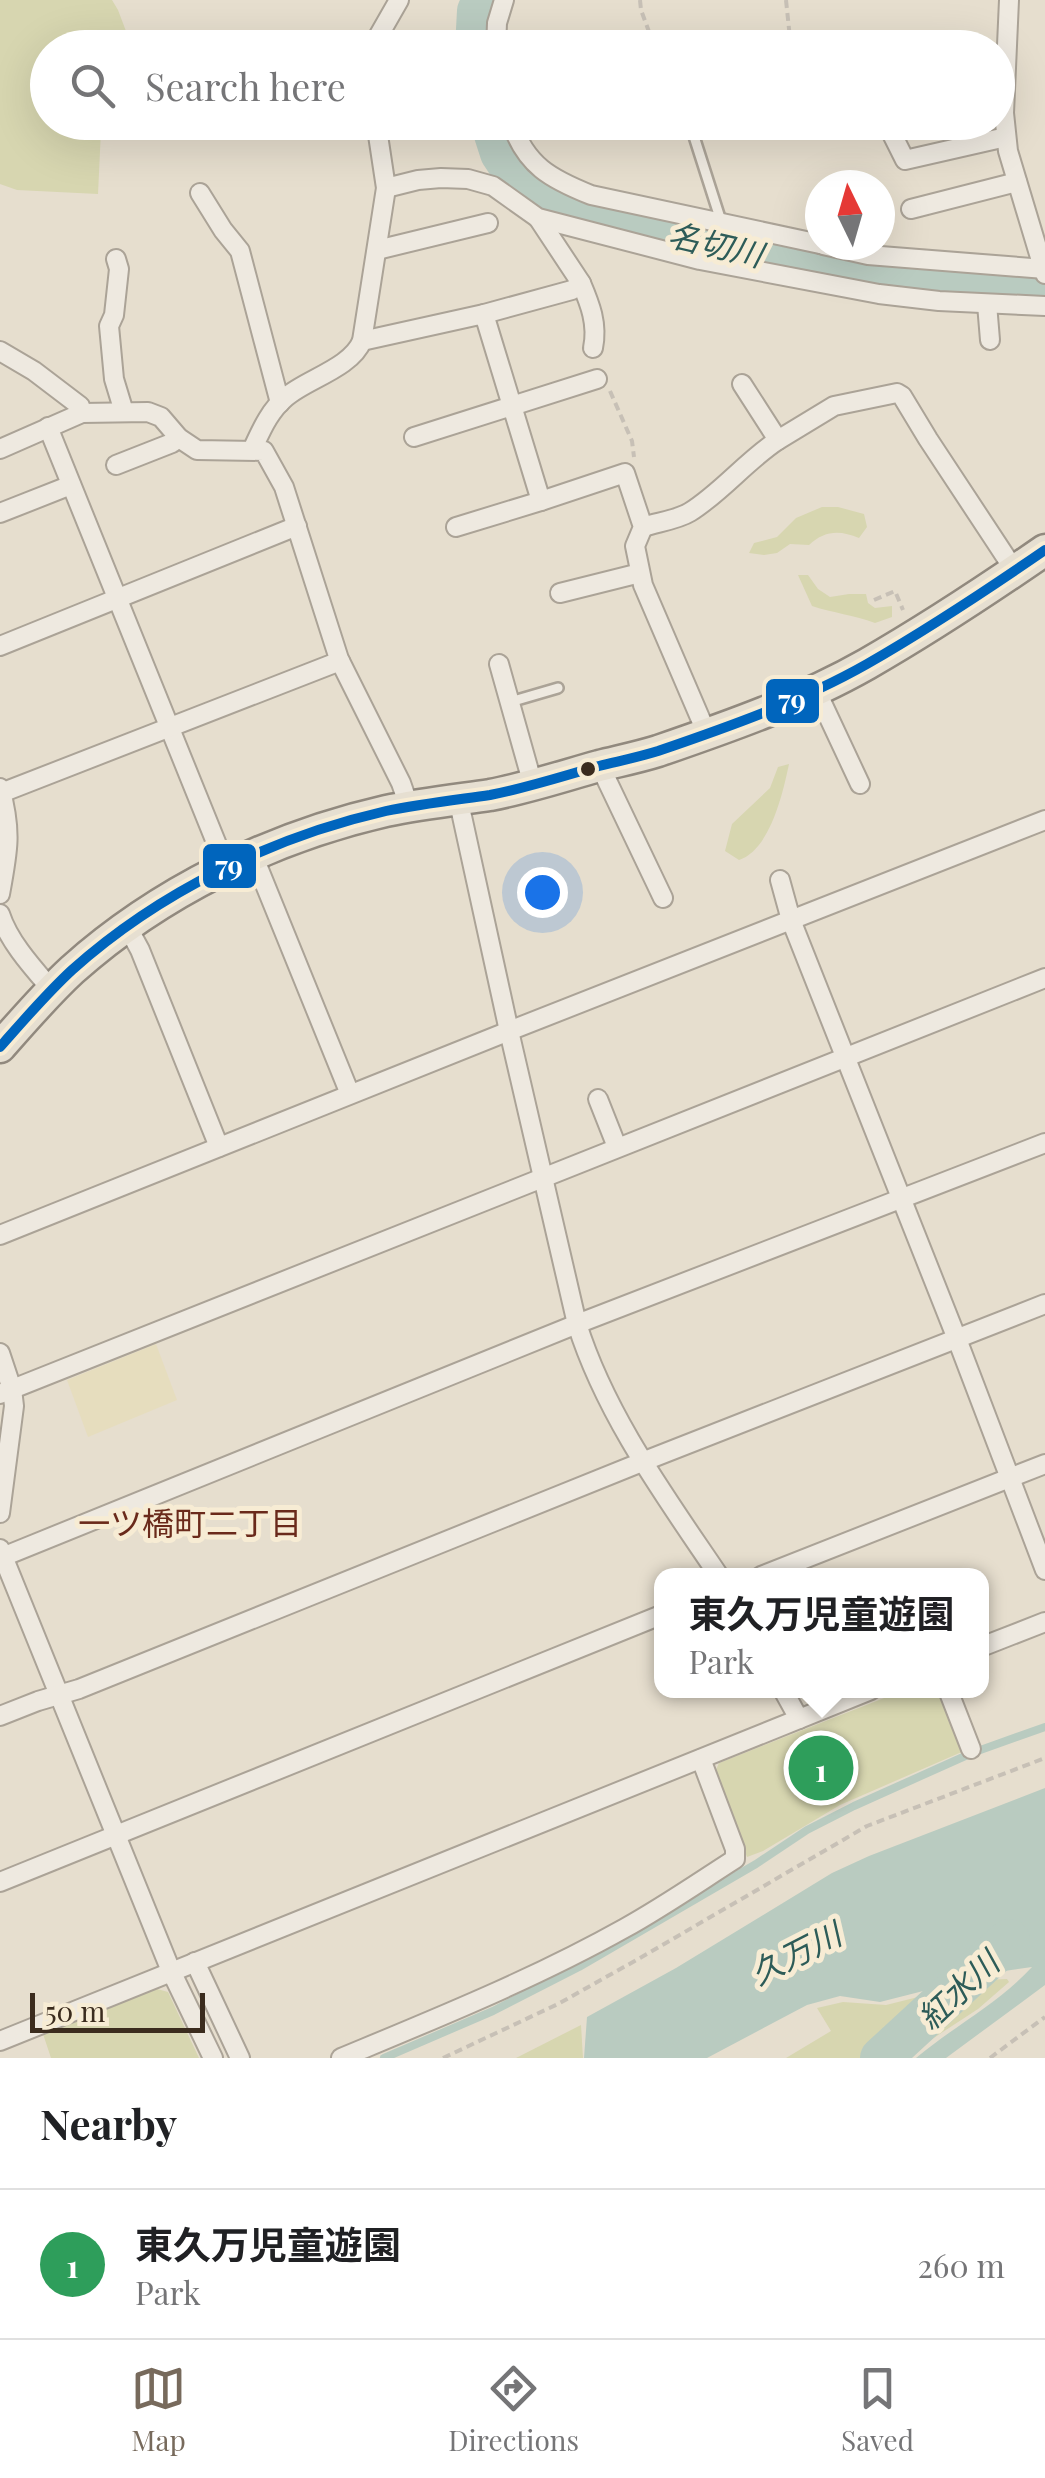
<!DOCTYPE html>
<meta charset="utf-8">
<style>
:root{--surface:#fff;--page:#f6f6f6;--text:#202124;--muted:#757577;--line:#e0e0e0;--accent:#776a5c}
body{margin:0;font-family:"Playfair Display","Noto Sans JP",serif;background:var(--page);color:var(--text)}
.compass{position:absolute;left:805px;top:170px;width:90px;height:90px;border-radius:50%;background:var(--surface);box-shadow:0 10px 40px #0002;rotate:355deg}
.scale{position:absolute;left:30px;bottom:25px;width:175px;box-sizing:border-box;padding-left:10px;border:5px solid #3b2c1e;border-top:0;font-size:28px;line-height:35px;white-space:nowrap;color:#3b2c1e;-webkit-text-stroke:8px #f7ecd4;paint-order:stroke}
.you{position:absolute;left:542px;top:892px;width:35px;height:35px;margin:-25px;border:8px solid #fff;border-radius:50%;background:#1a73e8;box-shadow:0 0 0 15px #1a73e833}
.badge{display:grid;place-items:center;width:65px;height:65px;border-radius:50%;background:var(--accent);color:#fff;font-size:32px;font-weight:700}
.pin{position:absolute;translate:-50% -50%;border:5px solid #fff;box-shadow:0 2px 10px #0006}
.popup{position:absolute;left:654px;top:1568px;width:335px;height:130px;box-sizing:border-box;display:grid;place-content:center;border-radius:20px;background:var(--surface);filter:drop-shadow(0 2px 8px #0005);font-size:32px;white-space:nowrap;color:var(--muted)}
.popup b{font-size:38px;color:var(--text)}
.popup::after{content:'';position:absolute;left:50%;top:100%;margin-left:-20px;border:20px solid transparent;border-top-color:var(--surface)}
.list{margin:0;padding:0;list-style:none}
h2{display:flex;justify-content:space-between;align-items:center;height:130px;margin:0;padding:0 40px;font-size:42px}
h2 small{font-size:32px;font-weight:400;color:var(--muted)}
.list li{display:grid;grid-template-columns:65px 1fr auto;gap:30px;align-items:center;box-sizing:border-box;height:150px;padding:0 40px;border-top:2px solid var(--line)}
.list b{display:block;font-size:38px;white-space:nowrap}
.list p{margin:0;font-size:32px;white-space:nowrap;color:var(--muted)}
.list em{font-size:32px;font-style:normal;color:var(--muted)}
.icon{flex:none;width:55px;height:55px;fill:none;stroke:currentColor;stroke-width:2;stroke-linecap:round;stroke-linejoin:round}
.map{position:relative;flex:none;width:1045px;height:2058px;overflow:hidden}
.search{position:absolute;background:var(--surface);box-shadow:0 10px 40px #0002;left:30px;right:30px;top:30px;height:110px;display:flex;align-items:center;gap:25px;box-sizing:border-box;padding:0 35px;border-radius:55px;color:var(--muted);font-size:38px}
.sheet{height:280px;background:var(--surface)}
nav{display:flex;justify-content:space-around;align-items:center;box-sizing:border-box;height:140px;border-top:2px solid var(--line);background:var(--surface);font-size:28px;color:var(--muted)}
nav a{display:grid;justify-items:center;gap:5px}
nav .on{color:var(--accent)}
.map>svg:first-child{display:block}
.farmland{fill:#e6ddbe}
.green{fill:#d7d6b0}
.water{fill:#b9cbc0}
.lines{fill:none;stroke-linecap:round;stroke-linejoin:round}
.stream{stroke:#b9cbc0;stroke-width:8}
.river{stroke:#b9cbc0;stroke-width:42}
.service-casing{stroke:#aba397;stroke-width:14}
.minor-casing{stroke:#aba397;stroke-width:22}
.primary-casing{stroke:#91897e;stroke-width:35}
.path{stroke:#c7c0b6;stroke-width:4;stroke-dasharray:8 5;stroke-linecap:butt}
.service{stroke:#eee9e0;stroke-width:9}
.minor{stroke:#eee9e0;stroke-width:18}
.primary{stroke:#e6dfd1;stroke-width:30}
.bus-1-casing{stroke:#f7ecd4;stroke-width:18}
.bus-1{stroke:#0065bd;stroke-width:10}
.bus-dot{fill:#3b2c1e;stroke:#f7ecd4;stroke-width:4}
.labels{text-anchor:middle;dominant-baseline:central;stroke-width:10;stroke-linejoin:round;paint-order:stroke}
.water-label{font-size:32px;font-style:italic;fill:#2d5c58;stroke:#f7ecd4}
.neighbourhood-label{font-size:32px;fill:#6a2a1b;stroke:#f7ecd4}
.line-badge{stroke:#f7ecd4;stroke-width:4}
.badge-label{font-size:28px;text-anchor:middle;font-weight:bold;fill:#fff}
</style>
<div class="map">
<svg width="1045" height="2058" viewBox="0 0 1045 2058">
<rect width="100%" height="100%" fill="#e6dece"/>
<polygon class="farmland" points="156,1344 177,1400 88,1437 67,1380"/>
<g class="green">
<polygon points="0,0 112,0 118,10 132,47 48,48 48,122 106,123 101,130 98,194 17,190 0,184"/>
<path d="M822,507H838L864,514L867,527L859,538C840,530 825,530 809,545L790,544L777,553L764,555L749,553L754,543L777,537L796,518Z"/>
<path d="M798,575H808L818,589L830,597L849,594H866L868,603L875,608L892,606V617L875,623C854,615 833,613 812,606Z"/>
<path d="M789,764C783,793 770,850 739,860L725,851L732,824L770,788L778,767Z"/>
<polygon points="902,1691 940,1691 964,1751 840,1805 763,1851 747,1857 715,1772 719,1763"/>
<polygon points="1007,1979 1009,1982 978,2009 903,2058 786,2058 831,2031 817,2008 843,2002 886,2005 986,1980"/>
<polygon points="157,1989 168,1992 199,2058 51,2058 43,2034"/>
<polygon points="581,2025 583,2058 516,2058"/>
</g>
<path class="water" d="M1045,1788V1985L946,2058H916C954,2026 999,2003 1032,1967L998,1972L880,2002L840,1996L807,2005L707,2058H584L587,2017L676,1968L832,1873L869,1856Z"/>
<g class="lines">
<polyline class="stream" points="384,2058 493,2011 579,1967 756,1864 807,1830 854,1806 972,1753 1045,1727"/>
<g class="river">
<polyline points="476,48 478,11 483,0"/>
<polyline points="491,122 501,153 515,174 532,191 581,212 854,274 937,282 1045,287"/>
<polyline points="881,2058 1009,1940"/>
</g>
<g class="service-casing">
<g id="service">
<polyline points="691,127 721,221"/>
<polyline points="510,702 558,688"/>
</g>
</g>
<g class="minor-casing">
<g id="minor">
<polyline points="1009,0 1004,113 1008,151 1045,274"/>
<polyline points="376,48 379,35 399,0"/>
<polyline points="496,48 497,23 504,0"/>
<path d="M511,122C526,166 551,179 591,195L820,244"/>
<polyline points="886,122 905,160 1006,137"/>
<polyline points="386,188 418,180 441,178 468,179 493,186 538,218 700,260 879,294 939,301 1045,306"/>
<polyline points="200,193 223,230 240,251 280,403"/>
<polyline points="911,209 1017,182"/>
<polyline points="823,245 868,255 1045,269"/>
<polyline points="377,250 488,223"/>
<polyline points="116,259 119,269 114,315 109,326 114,379 124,412"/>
<path d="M581,283C590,304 598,324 593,348"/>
<polyline points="987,304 990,340"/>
<polyline points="484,314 572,290 581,283 538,218"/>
<polyline points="362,341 484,314 541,501 625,473 643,527 635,546 643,585 707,734"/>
<polyline points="0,351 34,371 80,406 82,413"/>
<polyline points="48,427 226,867"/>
<polyline points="414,437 597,379"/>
<polyline points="778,440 834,406 897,393 902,396 928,439 1015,571"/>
<polyline points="0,449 82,413 148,412 161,417 179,438 197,450 264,451 284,487 339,659 401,783 409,806"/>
<path d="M252,450C261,431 269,411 286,397C307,379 351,368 362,341L386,188L376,122"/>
<polyline points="116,465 172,443 179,438"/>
<polyline points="0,513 71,485"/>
<polyline points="456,527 541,501"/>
<path d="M643,527C658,522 677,520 690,512C722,492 746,461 778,440L742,384"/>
<polyline points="560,593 640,573"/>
<polyline points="0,646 297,526"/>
<polyline points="499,664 533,785"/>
<polyline points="816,690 860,784"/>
<polyline points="600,766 663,898"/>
<path d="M0,788C12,831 8,851 0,894"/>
<polyline points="1,793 340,661"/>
<path d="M458,798L509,1031L577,1324C606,1416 665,1496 719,1576"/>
<polyline points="253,855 350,1094"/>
<polyline points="780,880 791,920 957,1339 1045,1570"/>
<path d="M0,914C9,942 33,968 52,990"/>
<polyline points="127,926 140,950 219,1147"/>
<polyline points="598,1099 617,1147"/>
<polyline points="0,1235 509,1031 1045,820"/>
<polyline points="0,1353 12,1389 14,1406 0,1513"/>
<polyline points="0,1394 1045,978"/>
<polyline points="0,1549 171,1971 213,2058"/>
<polyline points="0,1558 577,1324 1045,1143"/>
<polyline points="761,1576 1045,1464"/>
<polyline points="981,1647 1045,1622"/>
<polyline points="783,1690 799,1719"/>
<polyline points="948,1690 971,1749"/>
<polyline points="0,1716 38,1701 79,1689 642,1462 1045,1304"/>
<polyline points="0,1882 661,1615"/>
<polyline points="195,1962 240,2058"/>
<polyline points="0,2041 871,1690"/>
<path d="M341,2058C437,2018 534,1979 625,1928C663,1907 699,1882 735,1859V1849L701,1759"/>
</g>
</g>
<g class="primary-casing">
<path id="primary" d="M0,1047C23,1021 46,994 72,970C159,892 272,837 386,811C420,804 455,800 490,795C527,788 563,776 599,766C619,761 639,757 658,751C728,727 802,701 867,664C928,629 987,590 1045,550"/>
</g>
<g class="path">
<polyline points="640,0 641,10 655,48"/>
<polyline points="786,0 791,48"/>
<polyline points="610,391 632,441 634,457"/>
<polyline points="874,600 895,591 903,610"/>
<polyline points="443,2058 558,2004 640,1958 867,1826 1045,1758"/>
<polyline points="990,2058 1045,2017"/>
</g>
<use href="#service" class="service"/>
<use href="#minor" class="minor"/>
<use href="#primary" class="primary"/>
<g class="bus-1-casing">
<path id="bus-1" d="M0,1047C23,1021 46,994 72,970C159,892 272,837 386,811C420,804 455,800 490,795C527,788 563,776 599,766C619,761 639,757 658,751C728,727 802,701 867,664C928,629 987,590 1045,550"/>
</g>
<use href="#bus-1" class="bus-1"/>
</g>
<circle class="bus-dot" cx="588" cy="769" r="9"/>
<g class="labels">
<g class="water-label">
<text transform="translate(716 243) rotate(13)">名切川</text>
<text transform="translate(795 1952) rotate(-27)">久万川</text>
<text transform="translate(957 1989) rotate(-43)">紅水川</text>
</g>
<g class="neighbourhood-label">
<text x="190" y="1521">一ツ橋町二丁目</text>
</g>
</g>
<g class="line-badge">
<rect x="764" y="677" width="57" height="48" rx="10" fill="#0065bd"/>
<rect x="201" y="842" width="57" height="48" rx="10" fill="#0065bd"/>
</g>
<g class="badge-label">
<text x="792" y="710">79</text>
<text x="229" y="876">79</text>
</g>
</svg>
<svg class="compass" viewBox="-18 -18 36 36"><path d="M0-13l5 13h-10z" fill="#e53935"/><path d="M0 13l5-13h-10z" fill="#757577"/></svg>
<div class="scale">50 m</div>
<div class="you"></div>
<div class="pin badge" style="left:821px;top:1768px;background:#2e9e5b">1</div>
<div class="popup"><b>東久万児童遊園</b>Park</div>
<div class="search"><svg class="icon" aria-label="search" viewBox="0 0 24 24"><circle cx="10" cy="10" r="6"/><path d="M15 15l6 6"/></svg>Search here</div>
</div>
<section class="sheet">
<h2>Nearby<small></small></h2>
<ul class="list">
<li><span class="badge" style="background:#2e9e5b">1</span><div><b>東久万児童遊園</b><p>Park</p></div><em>260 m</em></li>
</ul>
</section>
<nav>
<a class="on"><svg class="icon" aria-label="map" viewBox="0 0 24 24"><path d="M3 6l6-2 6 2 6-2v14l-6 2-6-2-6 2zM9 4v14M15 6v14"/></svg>Map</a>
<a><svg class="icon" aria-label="directions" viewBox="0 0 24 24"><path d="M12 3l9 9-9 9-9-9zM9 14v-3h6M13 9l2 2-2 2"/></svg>Directions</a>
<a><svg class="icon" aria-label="saved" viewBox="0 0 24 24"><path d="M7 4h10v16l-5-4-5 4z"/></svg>Saved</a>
</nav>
